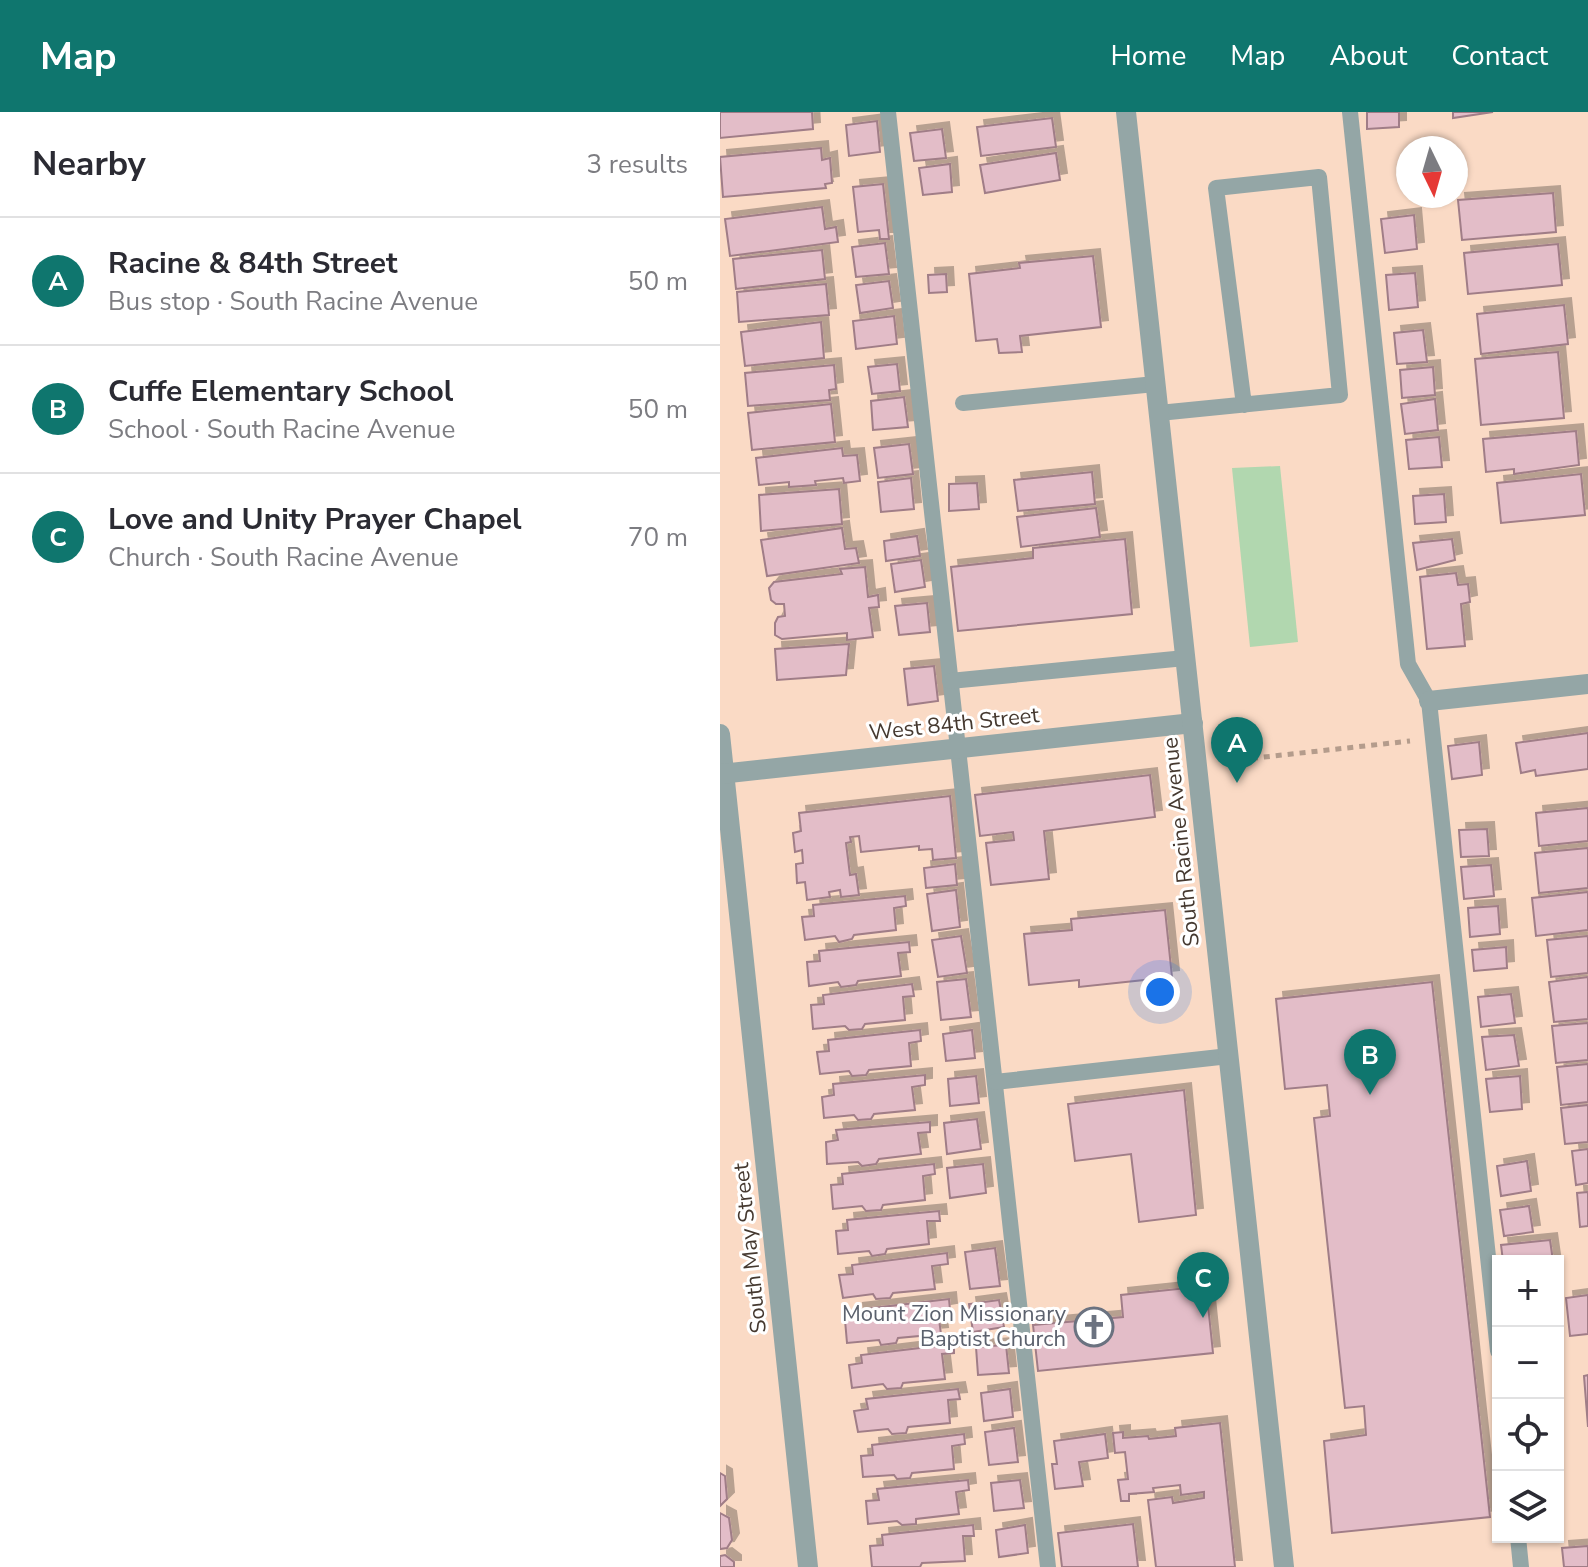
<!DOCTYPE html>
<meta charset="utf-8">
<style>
:root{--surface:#fff;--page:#f2f2f3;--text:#2b2b33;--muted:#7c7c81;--line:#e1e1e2;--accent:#0f766e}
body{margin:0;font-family:"Nunito Sans",sans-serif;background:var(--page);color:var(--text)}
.controls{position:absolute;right:24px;bottom:24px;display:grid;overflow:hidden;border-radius:0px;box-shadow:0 2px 6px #0004}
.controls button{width:72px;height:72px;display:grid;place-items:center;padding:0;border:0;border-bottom:2px solid var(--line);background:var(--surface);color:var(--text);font:40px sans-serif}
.compass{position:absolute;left:676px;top:24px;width:72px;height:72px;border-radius:50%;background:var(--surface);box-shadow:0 2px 6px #0004;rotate:175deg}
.you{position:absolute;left:440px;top:880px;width:28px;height:28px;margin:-20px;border:6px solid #fff;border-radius:50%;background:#1a73e8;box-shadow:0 0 0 12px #1a73e833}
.badge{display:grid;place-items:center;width:52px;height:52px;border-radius:50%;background:var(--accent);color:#fff;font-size:26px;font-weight:700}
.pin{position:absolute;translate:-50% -66px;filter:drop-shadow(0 2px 4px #0008)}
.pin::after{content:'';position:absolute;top:42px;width:28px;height:24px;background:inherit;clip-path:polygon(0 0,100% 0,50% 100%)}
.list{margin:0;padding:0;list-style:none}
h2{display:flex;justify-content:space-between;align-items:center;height:104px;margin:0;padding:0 32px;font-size:34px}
h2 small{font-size:26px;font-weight:400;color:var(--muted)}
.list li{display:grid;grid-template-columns:52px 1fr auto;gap:24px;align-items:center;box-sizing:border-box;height:128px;padding:0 32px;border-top:2px solid var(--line)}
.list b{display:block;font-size:30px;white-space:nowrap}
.list p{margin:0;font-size:26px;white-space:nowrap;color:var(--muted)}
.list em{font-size:26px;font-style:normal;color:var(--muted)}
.icon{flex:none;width:44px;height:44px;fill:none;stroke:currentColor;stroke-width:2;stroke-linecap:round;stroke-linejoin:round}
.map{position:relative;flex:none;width:868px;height:1455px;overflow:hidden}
header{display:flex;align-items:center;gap:48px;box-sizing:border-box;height:112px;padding:0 40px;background:var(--accent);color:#fff}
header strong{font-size:38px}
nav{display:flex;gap:44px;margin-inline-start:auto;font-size:28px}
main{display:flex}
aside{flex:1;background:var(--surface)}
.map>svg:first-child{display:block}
.green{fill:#b1d7af}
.building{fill:#e3bdc8;stroke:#a07d87;stroke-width:2;filter:url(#shadow)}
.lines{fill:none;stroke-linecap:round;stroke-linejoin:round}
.path{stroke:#b49c8c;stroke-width:5;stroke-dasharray:6 6;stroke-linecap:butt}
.service{stroke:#94a6a6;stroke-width:16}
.minor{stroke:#94a6a6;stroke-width:20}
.tertiary{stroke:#94a6a6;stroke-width:20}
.labels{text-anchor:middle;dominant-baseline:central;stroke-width:6;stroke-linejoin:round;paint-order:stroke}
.street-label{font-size:22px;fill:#453930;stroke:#fff}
.worship-label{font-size:22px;fill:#5b616d;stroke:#fff;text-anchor:end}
</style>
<header>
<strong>Map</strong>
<nav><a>Home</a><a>Map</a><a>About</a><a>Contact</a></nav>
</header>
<main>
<aside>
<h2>Nearby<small>3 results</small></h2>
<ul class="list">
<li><span class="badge">A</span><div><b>Racine &amp; 84th Street</b><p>Bus stop · South Racine Avenue</p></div><em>50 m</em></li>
<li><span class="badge">B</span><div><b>Cuffe Elementary School</b><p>School · South Racine Avenue</p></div><em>50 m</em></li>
<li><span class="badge">C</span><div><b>Love and Unity Prayer Chapel</b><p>Church · South Racine Avenue</p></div><em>70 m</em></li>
</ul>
</aside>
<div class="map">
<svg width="868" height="1455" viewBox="0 0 868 1455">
<defs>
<filter id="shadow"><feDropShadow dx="7" dy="-7" stdDeviation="0" flood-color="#0004"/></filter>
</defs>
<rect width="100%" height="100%" fill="#fadac5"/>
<polygon class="green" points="560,354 578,530 530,535 512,356"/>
<g class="building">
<polygon points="0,0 92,0 93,17 0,26"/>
<polygon points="647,0 679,0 679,15 647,17"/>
<polygon points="733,0 773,0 733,6"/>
<polygon points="332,6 336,35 261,44 257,15"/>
<polygon points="157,9 160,40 129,44 126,13"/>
<polygon points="222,17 226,46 194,49 190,21"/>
<polygon points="101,36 102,48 110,46 112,71 105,72 106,76 3,85 0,45"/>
<polygon points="336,41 340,68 265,81 260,53"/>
<polygon points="230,52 232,80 203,83 199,56"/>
<polygon points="163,72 169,127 160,127 159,118 138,120 133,75"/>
<polygon points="833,81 836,120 742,128 738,88"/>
<polygon points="102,95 105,117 116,115 118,130 10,144 5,107"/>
<polygon points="694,103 697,137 665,141 661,107"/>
<polygon points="165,131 169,162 136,165 132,135"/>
<polygon points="838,132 842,173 748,182 744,141"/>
<polygon points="102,138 105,167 16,177 13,147"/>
<polygon points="373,144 381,215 300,224 302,240 279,241 277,227 256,229 249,162 300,156 299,151"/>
<polygon points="695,161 698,195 669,198 666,163"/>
<polygon points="226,162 227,180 209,181 208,163"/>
<polygon points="169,169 173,196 140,201 136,173"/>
<polygon points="106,172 109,203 19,210 17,180"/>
<polygon points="844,193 848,232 761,242 757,202"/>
<polygon points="174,204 177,232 136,237 133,209"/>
<polygon points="101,210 104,246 25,254 21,220"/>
<polygon points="703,218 707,250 677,252 674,221"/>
<polygon points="838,240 844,306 761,313 755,247"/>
<polygon points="177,252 180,279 152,282 148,255"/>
<polygon points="114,253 116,277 109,278 110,288 28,294 25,261"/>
<polygon points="713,255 715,283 682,286 680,258"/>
<polygon points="184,285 188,315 153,318 151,289"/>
<polygon points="715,287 718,318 685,322 681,292"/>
<polygon points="111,292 115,330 32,338 28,301"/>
<polygon points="856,319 859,353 794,362 794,357 766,360 763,327"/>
<polygon points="719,325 722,355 689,357 686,328"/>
<polygon points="189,332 193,362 158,366 154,336"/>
<polygon points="122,336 123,344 137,343 140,369 124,371 123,366 95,369 96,373 69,375 69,370 39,373 36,346"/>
<polygon points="372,360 375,392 298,399 294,368"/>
<polygon points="861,362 865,403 781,411 777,371"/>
<polygon points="191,366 194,397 161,400 158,370"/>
<polygon points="257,371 259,397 229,399 229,372"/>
<polygon points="119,377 122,412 41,419 39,383"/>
<polygon points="724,382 726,410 695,412 693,384"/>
<polygon points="376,396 380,425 301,435 297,405"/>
<polygon points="122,416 125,437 136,436 139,451 47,464 41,428"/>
<polygon points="197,424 200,444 166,449 164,429"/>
<polygon points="405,427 412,502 238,519 231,455 313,446 313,436"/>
<polygon points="732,427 735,448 697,458 693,431"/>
<polygon points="201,448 205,475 175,480 171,452"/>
<polygon points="145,455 148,485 158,483 159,495 149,496 153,525 127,528 127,521 62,527 55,523 55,511 58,505 65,504 64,492 56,492 51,488 49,476 54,470 122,462 120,457"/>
<polygon points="736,461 738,473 748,472 750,490 741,492 745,534 707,537 700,465"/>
<polygon points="207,491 210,520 179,523 175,494"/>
<polygon points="129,532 126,563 57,568 55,537"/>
<polygon points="214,554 218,589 188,593 184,557"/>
<polygon points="868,621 868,657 816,664 815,658 801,661 796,631"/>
<polygon points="759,630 762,663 732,667 728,634"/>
<polygon points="430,663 435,705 324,719 329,767 271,773 266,731 294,728 293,720 260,724 255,683"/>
<polygon points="230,684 236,746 213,748 212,737 199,738 199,734 141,740 139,724 130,725 131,730 126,731 130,763 136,762 139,783 121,785 120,778 109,780 110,785 87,788 85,770 77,771 76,752 83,751 82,738 75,740 73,721 81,719 79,701"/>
<polygon points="868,696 868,729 819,734 816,701"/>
<polygon points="767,717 769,744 741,745 739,718"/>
<polygon points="868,736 868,776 819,781 815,741"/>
<polygon points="235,752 237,773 206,776 204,756"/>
<polygon points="771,753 774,784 744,787 741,755"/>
<polygon points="236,778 240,815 212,819 207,782"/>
<polygon points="868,780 868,818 816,824 812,786"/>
<polygon points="185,784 186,794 174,796 176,818 134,823 132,827 119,830 115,824 85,828 82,805 94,804 93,793"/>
<polygon points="778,794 780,822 750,825 748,796"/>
<polygon points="445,798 452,865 359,875 359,868 309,873 304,822 352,818 351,807"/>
<polygon points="241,824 247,861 218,865 212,828"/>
<polygon points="868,824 868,861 831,865 827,828"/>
<polygon points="189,830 190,840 178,841 181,864 138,869 136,873 121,875 118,870 89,874 87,850 100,849 99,839"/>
<polygon points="786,835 787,856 754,859 752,838"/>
<polygon points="868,865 868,907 834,910 829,870"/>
<polygon points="246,867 251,905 221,908 217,870"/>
<polygon points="712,870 770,1405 612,1421 604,1329 646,1323 644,1294 625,1296 594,1006 610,1004 607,973 565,977 556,887"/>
<polygon points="192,872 194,884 183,885 185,908 145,912 142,917 129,918 125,914 93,917 91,893 104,892 103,883"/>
<polygon points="791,882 795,911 761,915 758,885"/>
<polygon points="868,911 868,948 836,951 832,914"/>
<polygon points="200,918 201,929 189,931 191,954 149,958 146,963 132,964 129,959 100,962 97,940 109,939 108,928"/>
<polygon points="252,918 255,946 226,949 223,922"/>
<polygon points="794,923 799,954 766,958 762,925"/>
<polygon points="868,952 868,990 841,993 837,955"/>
<polygon points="205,963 205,973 192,975 195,998 154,1002 151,1007 138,1008 134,1003 104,1006 102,985 114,983 113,972"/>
<polygon points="256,964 259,991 230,994 228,967"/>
<polygon points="800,964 802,997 770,1000 766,967"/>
<polygon points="464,978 476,1103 419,1110 411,1042 355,1049 348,992"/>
<polygon points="868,993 868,1030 845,1032 841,996"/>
<polygon points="257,1007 261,1037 227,1042 224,1011"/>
<polygon points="210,1010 210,1020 198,1021 201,1042 159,1047 156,1052 142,1054 138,1050 107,1052 106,1030 118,1028 116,1018"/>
<polygon points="868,1037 868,1071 856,1073 852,1039"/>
<polygon points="807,1049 811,1079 781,1084 777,1054"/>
<polygon points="214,1052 215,1062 203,1064 205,1088 163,1093 161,1098 146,1099 142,1094 113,1097 111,1073 123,1072 122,1062"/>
<polygon points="263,1052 266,1081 230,1086 227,1056"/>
<polygon points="868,1080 868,1114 860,1115 857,1081"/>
<polygon points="809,1094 813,1120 784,1124 780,1098"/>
<polygon points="219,1099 220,1109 207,1109 209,1132 167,1137 165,1142 152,1144 149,1139 118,1142 116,1119 128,1118 127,1108"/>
<polygon points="830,1128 833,1149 783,1149 781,1133"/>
<polygon points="275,1136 280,1174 250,1177 245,1140"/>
<polygon points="227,1141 228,1152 212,1154 215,1177 173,1181 170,1186 156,1187 153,1182 123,1186 119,1163 133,1162 132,1153"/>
<polygon points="486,1174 493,1241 318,1259 313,1213 403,1205 401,1183"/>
<polygon points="868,1183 868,1222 850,1224 846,1186"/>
<polygon points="229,1187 230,1198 218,1200 221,1222 178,1226 176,1231 161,1233 159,1228 127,1231 125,1208 137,1207 136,1198"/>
<polygon points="279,1188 284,1215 253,1220 249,1192"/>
<polygon points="234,1232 234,1241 222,1242 225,1267 183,1271 181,1276 167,1277 163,1272 132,1276 129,1253 142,1251 141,1243"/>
<polygon points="286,1233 289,1261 258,1263 256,1235"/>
<polygon points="868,1263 868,1315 864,1264"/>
<polygon points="238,1277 240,1287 228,1288 230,1311 188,1315 186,1321 172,1322 168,1317 138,1320 134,1299 148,1297 146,1287"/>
<polygon points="290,1277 293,1305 264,1309 261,1281"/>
<polygon points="500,1311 515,1455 436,1455 428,1388 452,1385 453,1391 484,1386 484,1380 461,1383 460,1373 433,1376 434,1380 409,1382 409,1389 401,1389 398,1368 408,1367 405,1340 395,1341 393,1321 403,1320 403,1326 428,1324 429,1327 456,1324 455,1316"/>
<polygon points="294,1316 298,1350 269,1353 265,1320"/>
<polygon points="244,1322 245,1332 232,1334 234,1357 192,1361 190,1366 177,1367 174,1363 143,1365 141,1344 153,1343 152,1333"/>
<polygon points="385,1322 388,1346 359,1350 363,1374 335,1377 332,1352 337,1352 334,1329"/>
<polygon points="0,1361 5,1364 7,1387 0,1394"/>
<polygon points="248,1368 249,1378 236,1380 239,1402 196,1407 196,1412 182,1413 177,1409 148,1412 146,1389 159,1388 157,1377"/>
<polygon points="300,1368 304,1396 274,1399 271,1371"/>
<polygon points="0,1401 9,1406 12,1428 7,1436 0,1437"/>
<polygon points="413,1412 418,1455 342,1455 338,1421"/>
<polygon points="253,1413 254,1424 243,1424 245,1449 202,1451 200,1455 152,1455 150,1434 163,1433 162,1423"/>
<polygon points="305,1413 308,1441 279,1445 276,1418"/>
<polygon points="868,1434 868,1455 844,1455 842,1436"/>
<polygon points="5,1443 14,1450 14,1455 0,1455 0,1444"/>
</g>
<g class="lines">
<polyline class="path" points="508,649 690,629"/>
<g class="service">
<polyline points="168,0 328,1455"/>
<polyline points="630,0 688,552 709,589 778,1239"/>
<polyline points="243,291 435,272"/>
<polyline points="439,301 620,283 599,65 496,76 524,293"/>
<polyline points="230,569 465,546"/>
<polyline points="275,970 509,944"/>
<polyline points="798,1425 801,1455"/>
</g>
<g class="minor">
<polyline points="709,589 868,572"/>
<polyline points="0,622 88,1455"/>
<polyline points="0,662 473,611"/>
</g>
<polyline class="tertiary" points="406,0 564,1455"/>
</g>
<defs>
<g id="church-ring" transform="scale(2)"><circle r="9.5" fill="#fff" stroke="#6b7280" stroke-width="1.5"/><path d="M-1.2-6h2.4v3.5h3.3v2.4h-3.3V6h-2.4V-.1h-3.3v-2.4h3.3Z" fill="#6b7280"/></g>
</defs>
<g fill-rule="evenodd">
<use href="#church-ring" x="374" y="1215"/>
</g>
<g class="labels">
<g class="street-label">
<text transform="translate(234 612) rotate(-6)">West 84th Street</text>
<text transform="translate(461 730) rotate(-96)">South Racine Avenue</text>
<text transform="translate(30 1136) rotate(-96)">South May Street</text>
</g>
<g class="worship-label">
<text x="346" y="1202">Mount Zion Missionary<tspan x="346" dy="25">Baptist Church</tspan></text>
</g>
</g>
</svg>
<div class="controls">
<button>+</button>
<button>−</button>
<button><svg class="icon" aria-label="locate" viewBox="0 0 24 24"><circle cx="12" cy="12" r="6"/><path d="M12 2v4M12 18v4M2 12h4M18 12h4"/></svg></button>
<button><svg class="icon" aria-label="layers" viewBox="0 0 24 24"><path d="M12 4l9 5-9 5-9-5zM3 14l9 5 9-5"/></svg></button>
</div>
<svg class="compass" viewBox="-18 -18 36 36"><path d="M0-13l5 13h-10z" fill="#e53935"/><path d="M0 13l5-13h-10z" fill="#7c7c81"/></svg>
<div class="you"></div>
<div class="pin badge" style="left:517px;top:671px">A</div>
<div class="pin badge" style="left:650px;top:983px">B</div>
<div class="pin badge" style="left:483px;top:1206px">C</div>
</div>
</main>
